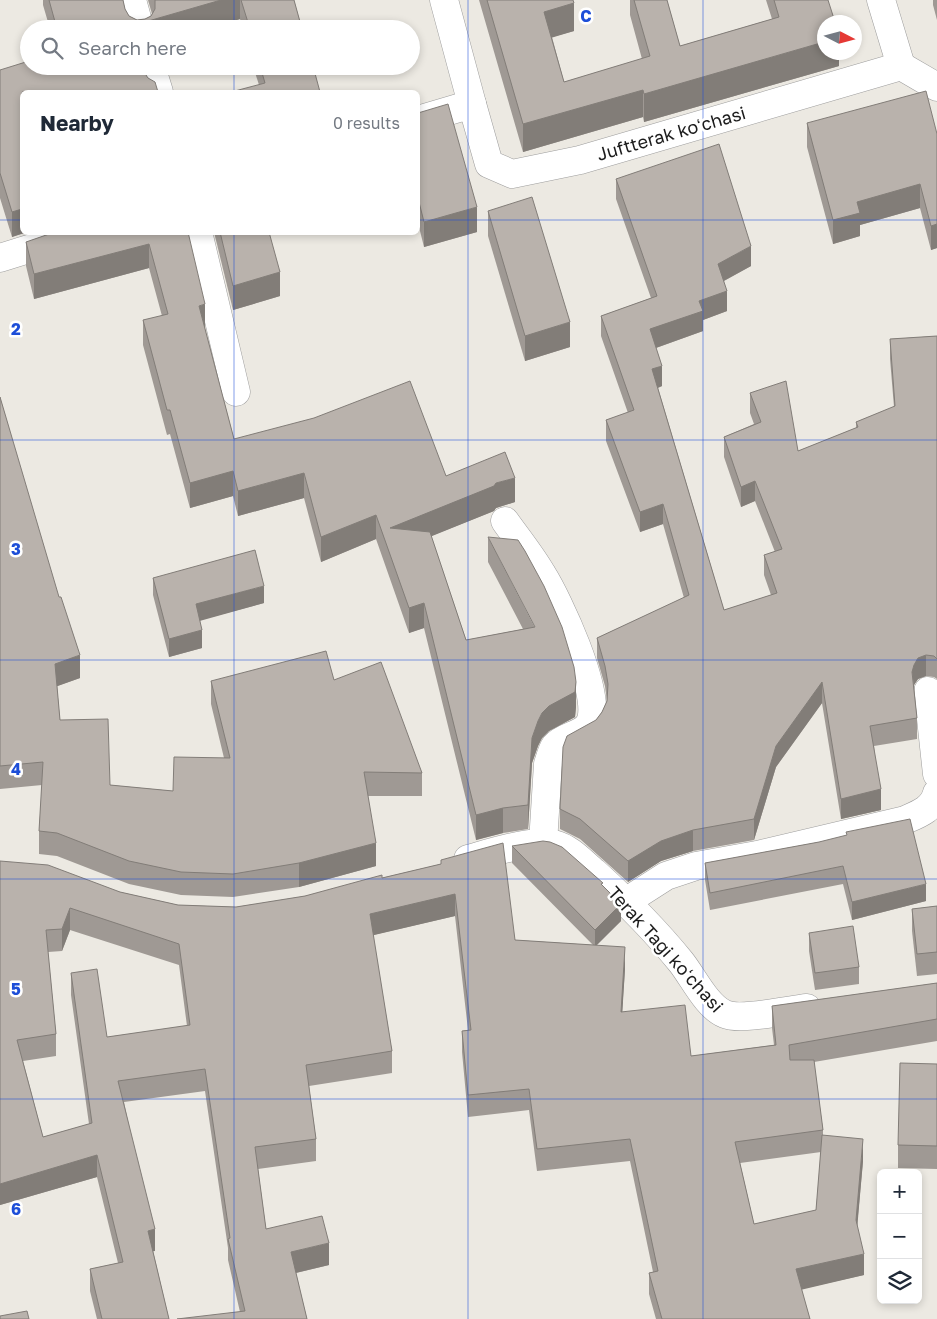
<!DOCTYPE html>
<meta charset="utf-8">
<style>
:root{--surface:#fff;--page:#f2f2f3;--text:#1f2937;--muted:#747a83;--line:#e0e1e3}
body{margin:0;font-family:"Golos Text",sans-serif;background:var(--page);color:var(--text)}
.controls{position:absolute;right:15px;bottom:15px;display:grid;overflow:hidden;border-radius:8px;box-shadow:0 2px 8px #0003}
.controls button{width:45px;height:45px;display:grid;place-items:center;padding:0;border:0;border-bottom:1px solid var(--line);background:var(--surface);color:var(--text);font:25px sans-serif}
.compass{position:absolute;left:817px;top:15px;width:45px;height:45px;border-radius:50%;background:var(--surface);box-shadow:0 2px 8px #0003;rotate:96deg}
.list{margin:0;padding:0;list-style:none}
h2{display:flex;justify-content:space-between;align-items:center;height:65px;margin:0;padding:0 20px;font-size:21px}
h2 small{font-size:16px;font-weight:400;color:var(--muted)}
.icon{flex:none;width:28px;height:28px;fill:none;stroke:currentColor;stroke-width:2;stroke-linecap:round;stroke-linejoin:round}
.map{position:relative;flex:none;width:937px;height:1319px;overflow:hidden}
.search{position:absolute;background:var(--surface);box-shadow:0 2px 8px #0003;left:20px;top:20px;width:400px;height:55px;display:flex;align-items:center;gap:12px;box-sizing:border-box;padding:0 18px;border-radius:28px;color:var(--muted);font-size:19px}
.panel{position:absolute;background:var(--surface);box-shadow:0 2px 8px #0003;left:20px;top:90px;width:400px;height:145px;border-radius:8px}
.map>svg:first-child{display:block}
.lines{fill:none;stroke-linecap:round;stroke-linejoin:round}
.minor-casing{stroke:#9d9d9d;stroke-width:29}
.minor{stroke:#fff;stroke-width:28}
.wall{fill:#9f9994;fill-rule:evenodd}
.shaded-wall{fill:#827d78}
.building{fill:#b9b2ac;stroke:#827d78;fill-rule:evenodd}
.grid{fill:none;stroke:#1d4ed8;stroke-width:1;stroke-opacity:0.55}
.labels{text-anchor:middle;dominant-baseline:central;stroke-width:5;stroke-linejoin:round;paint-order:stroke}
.street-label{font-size:18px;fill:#1c1c1c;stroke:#fff}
.grid-label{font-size:16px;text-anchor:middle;font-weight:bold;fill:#1d4ed8;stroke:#fff;stroke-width:5;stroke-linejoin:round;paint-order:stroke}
</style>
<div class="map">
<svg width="937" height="1319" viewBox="0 0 937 1319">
<rect width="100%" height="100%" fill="#ece9e2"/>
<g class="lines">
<g class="minor-casing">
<g id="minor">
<polyline points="132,0 140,29"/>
<polyline points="444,0 472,104"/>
<polyline points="151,66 159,92"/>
<polyline points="901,66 937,87"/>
<polyline points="418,120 472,104 489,164 512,174 580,160 901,66 881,0"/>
<polyline points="198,232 236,392"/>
<polyline points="0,258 83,232"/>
<path d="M505,521C517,538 531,555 542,574C559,601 600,690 591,720C586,736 565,734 555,746C552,750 550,758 548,764L543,843"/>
<polyline points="928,691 937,774"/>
<path d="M468,859C490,853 533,839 554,844C570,848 582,862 594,872C625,900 655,930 681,962C693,977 707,1007 725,1014C740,1021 789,1010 807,1008"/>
<path d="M627,901L666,876L696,866L757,855L905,820C919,814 933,809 937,793"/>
</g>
</g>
<use href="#minor" class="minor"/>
</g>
<g class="wall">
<polygon points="43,0 123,0 125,9 129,16 137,20 145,19 151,16 152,14 148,0 294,0 302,29 243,29 240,19 207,29 50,29 43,5"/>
<polygon points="479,0 573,0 574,31 552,37 564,82 642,59 630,15 630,0 667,0 680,46 772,19 766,0 828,0 839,52 839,66 644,122 643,117 523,152"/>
<polygon points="933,0 937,0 937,20 933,5"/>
<polygon points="253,66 313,66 259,85"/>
<polygon points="0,70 22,92 22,232 27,232 12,237 0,198"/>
<polygon points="418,113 477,232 424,247 418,223"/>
<polygon points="807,123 937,134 937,248 931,250 920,208 860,225 860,236 833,244 807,147"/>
<polygon points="616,179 751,266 724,281 727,311 703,320 703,331 656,348 662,386 658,388 724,610 771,595 764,575 764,555 775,552 755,501 741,507 724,457 724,437 754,424 750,413 750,393 798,451 856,428 856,422 894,407 890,359 890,339 937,336 937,679 934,677 926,676 918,679 914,685 917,718 917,739 874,746 881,810 841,819 822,703 776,767 754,840 693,851 661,861 628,882 580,839 560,829 560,809 596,720 602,712 607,701 605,686 597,658 597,638 684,598 663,524 640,532 606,441 606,420 628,413 601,336 601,316 651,298 616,199"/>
<polygon points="488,211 570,347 525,361 488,236"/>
<polygon points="188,232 205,329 234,439 446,476 515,502 496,508 494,511 431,536 466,640 523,629 488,562 488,537 576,707 575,717 549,731 542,738 538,746 532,763 528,829 503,833 476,840 424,628 409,633 376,539 321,562 304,498 238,516 233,496 190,508 170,434 167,435 143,345 143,320 162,316 149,268 34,299 26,266 26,242"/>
<polygon points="214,232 269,232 280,296 233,310"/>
<polygon points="0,397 80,678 57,686 60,720 110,785 173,791 224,758 211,704 211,681 334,680 422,773 422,796 368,796 376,866 299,887 233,897 181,895 129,884 57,856 39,854 39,831 42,785 0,789"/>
<polygon points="153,578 264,603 200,620 202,648 169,657 153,595"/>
<polygon points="819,842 926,901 852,920 843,884 710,910 705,880 705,863"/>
<path d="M512,846L603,886L621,921L596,945L625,969L622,1012L691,1056L774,1045L772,1028V1006L937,983V1041L814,1062L823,1130V1135L863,1161L857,1226L864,1275L801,1289L810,1319H656L649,1294V1273L653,1272L630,1161L537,1171L529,1110L468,1117L462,1052V1031L468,1030L455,916L373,935L392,1051V1073L309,1086L316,1139V1161L258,1169L266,1229L329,1265L296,1273L307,1319L240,1312L228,1260V1248L205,1091L124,1102L155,1251H153L169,1319H97L90,1291V1269L118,1263L97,1177L0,1205V861L120,892L178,905L236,907L305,896L441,864V860L515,940L593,945L512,863ZM70,930L179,965L187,1026L107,1037L71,973V995L89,1124L43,1137L23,1061L56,1056V1034L48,952L62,951ZM821,1152L816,1210L754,1224L740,1163Z"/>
<polygon points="937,906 937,974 917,976 912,931 912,909"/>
<polygon points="809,933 859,967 859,984 815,990 809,951"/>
<polygon points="937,1064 937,1169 898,1168 898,1145"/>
</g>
<g class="shaded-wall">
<polygon points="221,0 240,0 240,19 207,29 138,29 138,24"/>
<polygon points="574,3 574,31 544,40 544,12"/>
<polygon points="824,42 824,52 839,52 839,66 644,122 644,94"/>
<polygon points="643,90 643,117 523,152 523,124"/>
<polygon points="920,184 920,208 860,225 860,236 833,244 833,220 857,202"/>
<polygon points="477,207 477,232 424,247 424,222"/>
<polygon points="22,209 22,232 27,232 12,237 12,212"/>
<polygon points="937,224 937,248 931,250 931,226"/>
<polygon points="149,244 149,268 34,299 34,274"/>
<polygon points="751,246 751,266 718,284 718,264"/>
<polygon points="280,272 280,296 233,310 233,286"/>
<polygon points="727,291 727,311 703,320 703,331 650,350 650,329 699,301"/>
<polygon points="205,304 205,329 199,306"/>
<polygon points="570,322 570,347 525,361 525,336"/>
<polygon points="662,366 662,386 652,390 652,369"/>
<polygon points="233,471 233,496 190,508 190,483"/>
<polygon points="304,473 304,498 238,516 238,491"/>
<polygon points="515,478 515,502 496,508 494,511 390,553 390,528 496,483"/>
<polygon points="755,481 755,501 741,507 741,487"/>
<polygon points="663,504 663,524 640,532 640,512"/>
<polygon points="376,515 376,539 321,562 321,537"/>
<polygon points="264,586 264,603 196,622 196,604"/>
<polygon points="424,603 424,628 409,633 409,608"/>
<polygon points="202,630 202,648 169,657 169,639"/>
<polygon points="80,655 80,678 55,687 55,664"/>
<polygon points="926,655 926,676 918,679 914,685 912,672 914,665 918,658"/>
<polygon points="576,682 576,707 575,717 549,731 542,738 538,746 532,763 528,829 528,805 532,738 538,721 542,713 549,706"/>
<polygon points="822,682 822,703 776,767 754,840 754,819 776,746"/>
<polygon points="881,789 881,810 841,819 841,799"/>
<polygon points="503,808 503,833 476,840 476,815"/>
<polygon points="693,830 693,851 661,861 628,882 628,861 661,841"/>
<polygon points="376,843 376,866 299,887 299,863"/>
<polygon points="926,884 926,901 852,920 852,902"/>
<polygon points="455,894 455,916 370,936 370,914"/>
<polygon points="621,904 621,921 595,947 595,930"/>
<polygon points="70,908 70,930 62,951 62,929"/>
<polygon points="625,947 625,969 621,1034 621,1012"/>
<polygon points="863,1139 863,1161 856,1241 856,1220"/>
<polygon points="97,1155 97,1177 0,1205 0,1184"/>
<polygon points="155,1229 155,1251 148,1252 148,1231"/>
<polygon points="329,1243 329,1265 291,1274 291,1252"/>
<polygon points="864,1254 864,1275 796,1291 796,1269"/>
</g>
<g class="building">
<polygon points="49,0 123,0 125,9 129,16 137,20 145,19 151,16 155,9 155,0 221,0 138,24 139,29 57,29"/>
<polygon points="241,0 294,0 302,29 250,29"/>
<polygon points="487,0 573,0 574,3 544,12 564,82 650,56 634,0 667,0 680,46 779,17 774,0 828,0 835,22 824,22 824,42 644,94 643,90 523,124"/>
<polygon points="29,61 29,66 142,66 144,72 148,78 155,82 158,92 22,92 22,209 12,212 0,173 0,70"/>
<polygon points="260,66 313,66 320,92 231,92 265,83"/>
<polygon points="926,91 937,134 937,224 931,226 920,184 857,202 860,213 833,220 807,123"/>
<polygon points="448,104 477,207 424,222 418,198 418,113"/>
<polygon points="719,144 751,246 718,264 727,291 699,301 703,311 650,329 662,366 652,369 724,610 777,593 764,555 782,549 755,481 741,487 724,437 761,422 750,393 786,381 798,451 858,427 856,422 895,406 890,339 937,336 937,659 934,656 926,655 918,658 914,665 912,672 917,718 870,726 881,789 841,799 822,682 776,746 754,819 693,830 661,841 628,861 580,819 560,809 563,747 567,736 596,720 602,712 607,701 608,684 605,666 597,638 689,595 663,504 640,512 606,420 634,410 601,316 657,296 616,179"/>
<polygon points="532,197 570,322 525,336 488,211"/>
<polygon points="55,232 188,232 205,304 199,306 234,439 314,418 410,381 446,476 505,452 515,478 496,483 494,486 390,528 430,532 466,640 535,627 488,537 518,540 525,551 544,586 562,627 574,667 576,682 575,692 549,706 542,713 538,721 532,738 528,805 503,808 476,815 424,603 409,608 376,515 321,537 304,473 238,491 233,471 190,483 170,410 167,410 143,320 168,314 149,244 34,274 26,242"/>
<polygon points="220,232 269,232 280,272 233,286"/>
<polygon points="0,397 59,597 61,597 80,655 55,664 60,720 108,719 110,785 173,791 174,757 230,758 211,681 326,651 334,680 381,662 422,773 364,772 376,843 299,863 233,874 181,872 129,861 57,833 39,831 43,762 0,766"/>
<polygon points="255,550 264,586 196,604 202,630 169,639 153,578"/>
<polygon points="910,819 926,884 852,902 843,866 710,893 705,863 819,842 847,835 846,832"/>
<polygon points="543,841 550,842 562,847 603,883 601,884 621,904 595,930 512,846"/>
<path d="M503,843L515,940L625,947L621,1012L685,1005L691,1056L776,1045L772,1006L937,983V1019L789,1045L790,1060H814L823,1130L735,1142L754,1224L816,1210L822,1135L863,1139L856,1220L864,1254L796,1269L810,1319H662L649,1273L658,1271L630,1139L537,1149L529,1089L468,1095L462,1031L471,1030L455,894L370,914L392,1051L306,1065L316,1139L255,1147L266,1229L322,1216L329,1243L291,1252L307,1319H177L245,1311L228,1239L230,1238L205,1069L118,1081L155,1229L148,1231L169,1319H102L90,1269L123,1262L97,1155L0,1184V861L48,865L120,892L178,905L236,907L305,896L382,875V878L441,864V860ZM70,908L179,944L190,1025L107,1037L97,969L71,973L92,1123L43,1137L17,1040L56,1034L46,930L62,929Z"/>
<polygon points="937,906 937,952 917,954 912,909"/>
<polygon points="853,926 859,967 815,973 809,933"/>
<polygon points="900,1063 937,1064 937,1146 898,1145"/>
<polygon points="27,1311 29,1319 0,1319 0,1316"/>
</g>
<path class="grid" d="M234,0V29M468,0V1319M703,0V1319M234,66V92M0,220H22M418,220H937M234,232V1319M0,440H937M0,660H937M0,879H937M0,1099H937"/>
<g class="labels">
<g class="street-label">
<text transform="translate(671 133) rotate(-16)">Juftterak koʻchasi</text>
<text transform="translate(666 949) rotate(48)">Terak Tagi koʻchasi</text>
</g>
</g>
<g class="grid-label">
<text x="586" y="22">C</text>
<text x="16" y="335">2</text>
<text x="16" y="555">3</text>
<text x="16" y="775">4</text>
<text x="16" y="995">5</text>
<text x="16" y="1215">6</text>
</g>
</svg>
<div class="controls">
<button>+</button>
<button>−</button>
<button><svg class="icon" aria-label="layers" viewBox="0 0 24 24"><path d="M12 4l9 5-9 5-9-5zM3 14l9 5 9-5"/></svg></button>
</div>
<svg class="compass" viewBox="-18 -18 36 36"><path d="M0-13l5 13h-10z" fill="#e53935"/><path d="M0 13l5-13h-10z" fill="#747a83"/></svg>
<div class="search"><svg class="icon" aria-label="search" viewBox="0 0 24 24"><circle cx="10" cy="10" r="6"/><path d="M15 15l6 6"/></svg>Search here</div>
<section class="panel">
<h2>Nearby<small>0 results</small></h2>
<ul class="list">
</ul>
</section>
</div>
